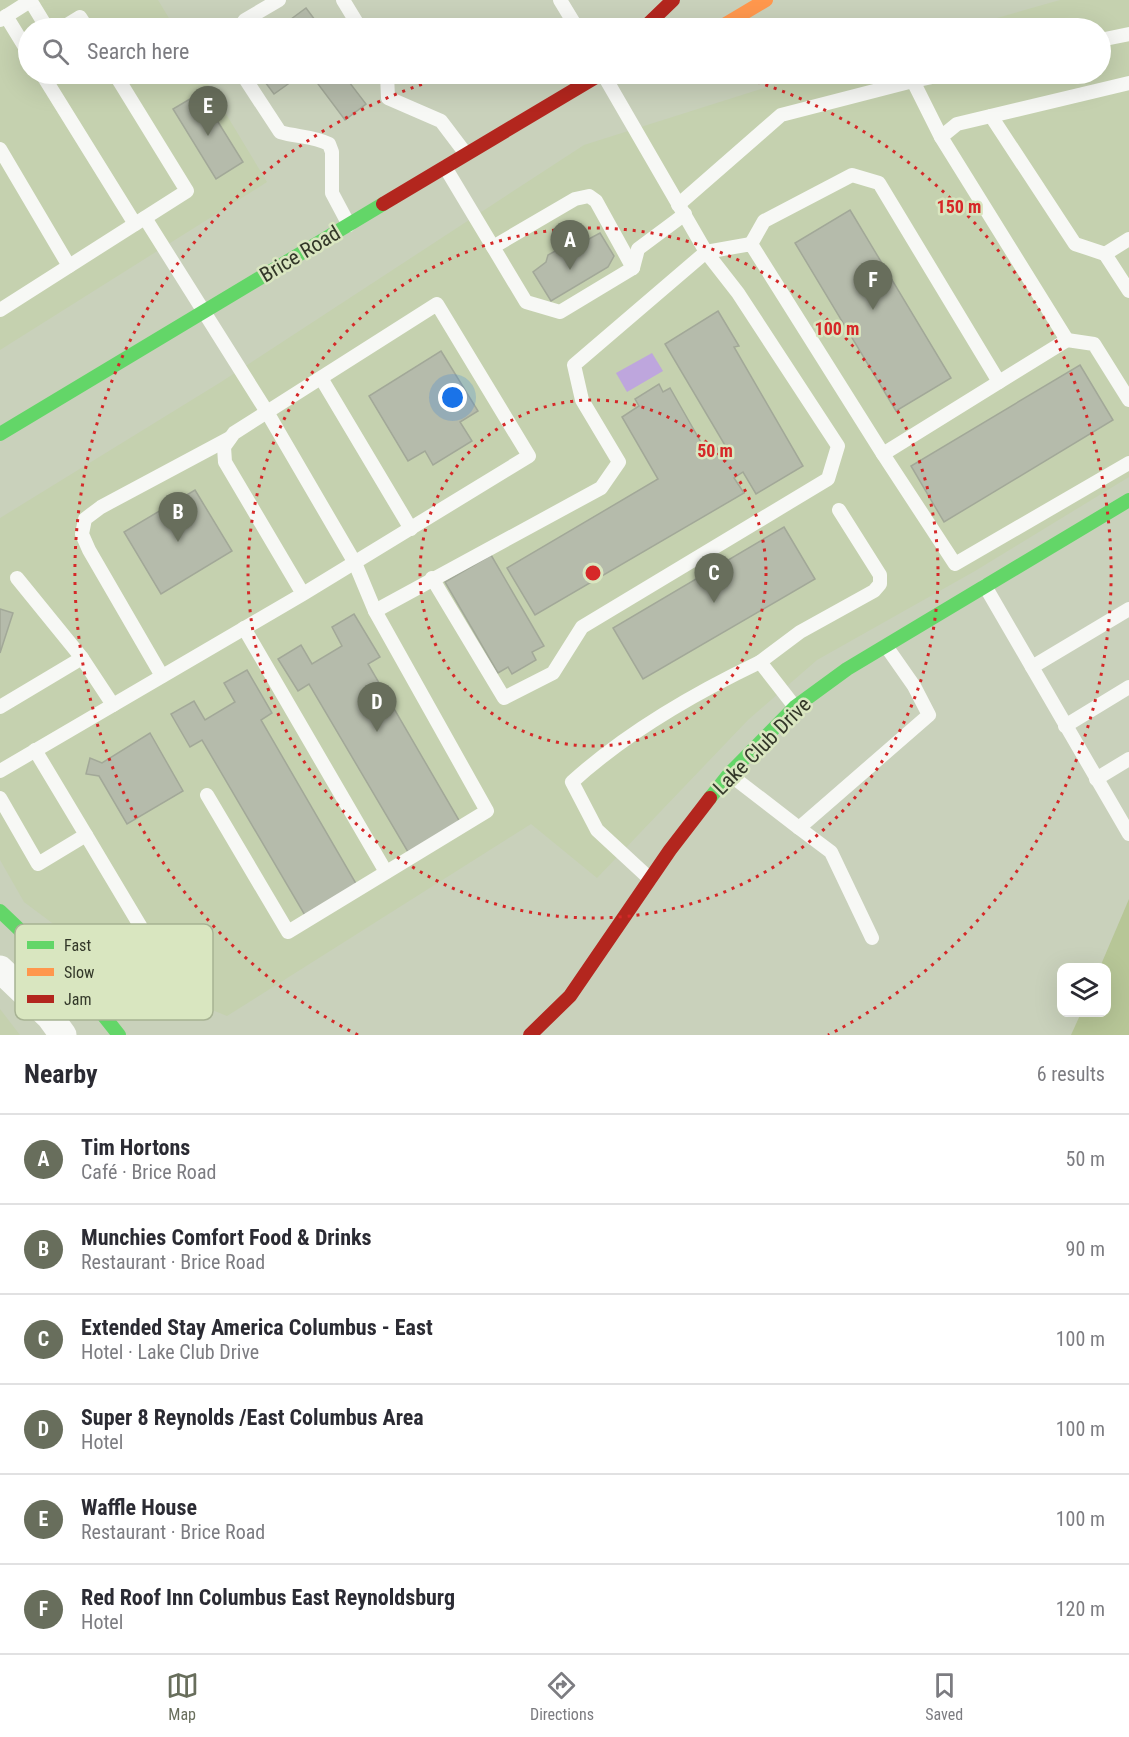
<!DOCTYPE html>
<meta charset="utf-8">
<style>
:root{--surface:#fff;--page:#f7f7f7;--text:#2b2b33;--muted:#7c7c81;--line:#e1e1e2;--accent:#686e5c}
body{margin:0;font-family:"Roboto Condensed",sans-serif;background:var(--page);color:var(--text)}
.controls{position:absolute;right:18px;bottom:18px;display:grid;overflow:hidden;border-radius:12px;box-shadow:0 6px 24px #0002}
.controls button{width:54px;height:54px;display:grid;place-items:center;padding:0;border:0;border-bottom:2px solid var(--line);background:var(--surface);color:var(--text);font:30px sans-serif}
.you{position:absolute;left:453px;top:398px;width:21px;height:21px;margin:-15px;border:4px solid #fff;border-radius:50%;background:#1a73e8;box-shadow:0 0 0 9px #1a73e833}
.badge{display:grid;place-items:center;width:39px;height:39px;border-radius:50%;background:var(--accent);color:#fff;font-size:20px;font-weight:700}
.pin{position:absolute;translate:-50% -50px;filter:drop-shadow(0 2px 3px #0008)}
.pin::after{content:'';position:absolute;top:32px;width:21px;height:18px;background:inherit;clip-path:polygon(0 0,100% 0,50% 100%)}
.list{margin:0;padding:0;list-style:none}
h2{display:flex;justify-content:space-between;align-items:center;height:78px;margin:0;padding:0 24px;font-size:26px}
h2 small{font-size:20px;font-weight:400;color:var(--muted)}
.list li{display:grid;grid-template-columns:39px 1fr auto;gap:18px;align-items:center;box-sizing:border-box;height:90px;padding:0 24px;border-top:2px solid var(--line)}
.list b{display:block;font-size:22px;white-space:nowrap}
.list p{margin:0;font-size:20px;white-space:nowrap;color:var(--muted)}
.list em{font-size:20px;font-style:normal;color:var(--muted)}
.icon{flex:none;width:33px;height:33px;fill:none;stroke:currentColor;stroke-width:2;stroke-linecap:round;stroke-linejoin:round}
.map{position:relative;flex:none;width:1129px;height:1035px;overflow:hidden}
.search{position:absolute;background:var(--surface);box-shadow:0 6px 24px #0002;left:18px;right:18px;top:18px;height:66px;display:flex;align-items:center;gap:15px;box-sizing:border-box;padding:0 21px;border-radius:33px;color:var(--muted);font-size:22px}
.sheet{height:618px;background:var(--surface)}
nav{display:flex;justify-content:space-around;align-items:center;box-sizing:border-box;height:84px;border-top:2px solid var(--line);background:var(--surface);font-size:16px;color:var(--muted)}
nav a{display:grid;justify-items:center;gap:3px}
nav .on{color:var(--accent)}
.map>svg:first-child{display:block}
.built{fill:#c5d1af}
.green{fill:#b7c697}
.water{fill:#bea6dd}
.building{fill:#b5bbab;stroke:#a2a898;stroke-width:1.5}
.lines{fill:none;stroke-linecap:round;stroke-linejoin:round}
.lane{stroke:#f7f8f5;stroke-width:14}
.street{stroke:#f7f8f5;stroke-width:27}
.fast{stroke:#63d668;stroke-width:14}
.slow{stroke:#ff974d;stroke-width:14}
.jam{stroke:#b3261e;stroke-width:14}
.ring{fill:none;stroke:#d62828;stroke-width:3;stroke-dasharray:3 6}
.labels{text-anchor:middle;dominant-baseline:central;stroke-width:5;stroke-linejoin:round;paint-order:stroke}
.street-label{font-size:21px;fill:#333829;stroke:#d9e6c0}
.key{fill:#d9e6c0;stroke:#a7b293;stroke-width:1.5}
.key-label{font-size:16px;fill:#333829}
.centre{fill:#d62828;stroke:#d9e6c0;stroke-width:3}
.ring-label{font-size:18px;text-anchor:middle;font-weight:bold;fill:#d62828;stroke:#d9e6c0;stroke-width:5;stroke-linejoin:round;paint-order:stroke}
</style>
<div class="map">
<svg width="1129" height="1035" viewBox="0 0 1129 1035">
<rect width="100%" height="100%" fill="#c9d1bb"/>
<g class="built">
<polygon points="0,0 158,0 175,28 28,28 28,74 202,74 267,182 0,350"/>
<polygon points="1060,0 1129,0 1129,477 975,571 817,660 748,720 597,878 531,824 227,1016 115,970 24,902 0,860 0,518 221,382 584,145 808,74 1100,74 1100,28 962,28"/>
<polygon points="0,1009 20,1035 0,1035"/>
</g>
<polygon class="green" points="1129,899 1129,1035 1071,1035 1081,1013 1106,1012 1106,968 1100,967"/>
<polygon class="water" points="652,353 663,371 627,392 616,373"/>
<g class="building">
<polygon points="306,8 321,28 279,28"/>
<polygon points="259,74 302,74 274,94"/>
<polygon points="315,74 343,74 366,104 345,120 312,76"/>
<polygon points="200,93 243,162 216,179 173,109"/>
<polygon points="850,210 951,378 896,411 795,243"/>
<polygon points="600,233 614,256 608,267 551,301 533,272 546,262 548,255 568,244 574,247"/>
<polygon points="718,311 739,346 734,347 803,466 756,494 743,472 734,478 744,493 535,615 507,568 658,479 622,417 639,406 635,399 659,384 663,392 670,388 706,451 715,445 725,461 732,457 665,344"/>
<polygon points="441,351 478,411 460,422 472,441 433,465 425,451 408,461 369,396"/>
<polygon points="1080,365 1113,420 944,522 911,466"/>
<polygon points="195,490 232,551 161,594 124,532"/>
<polygon points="784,527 815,579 643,679 613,628"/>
<polygon points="491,555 544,646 532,652 536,660 512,674 508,667 498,673 445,582"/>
<polygon points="0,609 13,613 0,653"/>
<polygon points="354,614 380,657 368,664 460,822 408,852 309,684 298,691 278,659 301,645 312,664 342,646 332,627"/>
<polygon points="247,670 272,713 261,720 358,887 306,917 202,740 190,747 171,714 194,701 205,720 235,702 224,683"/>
<polygon points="150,733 183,791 127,824 99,776 86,774 90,758 102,763"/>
</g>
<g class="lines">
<g class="lane">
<polyline points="30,0 47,28"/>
<polyline points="343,0 360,28"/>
<polyline points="560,0 577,28"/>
<polyline points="6,16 28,52"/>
<polyline points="0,20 30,1"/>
<polyline points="62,28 80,17 87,28"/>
<polyline points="239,28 245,20 279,0"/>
<polyline points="1100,40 1129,34"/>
<polyline points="42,74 135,224"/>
<path d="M242,74L280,132C296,137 314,136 329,144L332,152V193L349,225"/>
<polyline points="387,74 388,98 441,121 466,154"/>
<polyline points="913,81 947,74"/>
<polyline points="991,116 1075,244 1105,254"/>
<polyline points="0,149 69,266"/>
<polyline points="445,167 526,302 560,312 633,268 638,249 685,214"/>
<polyline points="678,205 781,115 913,81 941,137"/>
<polyline points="145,218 267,412 355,563 375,611 487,811 288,932 207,795"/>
<polyline points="1129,239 1105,254 1129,291"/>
<polyline points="751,244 764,221 852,175 879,183 999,382"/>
<polyline points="493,247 575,199 589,196 596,201 633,268"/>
<polyline points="0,310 187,191 115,74"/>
<polyline points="1067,340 1094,344 1129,400"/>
<polyline points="321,378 411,529"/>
<polyline points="883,454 955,564 1129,463"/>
<polyline points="17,578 82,658"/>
<polyline points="432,578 504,698 553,673 582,627 828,479 838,446 738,293 706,252 603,74"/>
<polyline points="985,586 1032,667 1129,609"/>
<polyline points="375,611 601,488 619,462 582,400 574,365 706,252 751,244 883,454 1067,340 941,137 957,124 1129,83"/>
<polyline points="244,628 386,872"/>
<polyline points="760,662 800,632 874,591 880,584 880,575 839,510"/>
<polyline points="1032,667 1129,834"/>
<polyline points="162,676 89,550 82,534 85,519 101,507 230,438"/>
<polyline points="0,707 82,658 113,705"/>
<polyline points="1065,726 1129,687"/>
<polyline points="0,771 303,594 529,456 437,304 234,433 224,447 225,462 303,594"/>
<polyline points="729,774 799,828"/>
<polyline points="1096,779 1129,759"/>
<polyline points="0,798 38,864 86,835 35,750"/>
<polyline points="86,835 157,954"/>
<path d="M650,879L597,830L572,782C627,732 693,694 760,662L795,707"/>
<polyline points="872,938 831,852 799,828 929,715 914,686 886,646"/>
</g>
<polyline class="street" points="0,969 50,1017 63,1035"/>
<g class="fast">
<polyline points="0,434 383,204"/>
<polyline points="710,798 729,774 795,707 847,669 1129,500"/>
<polyline points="0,911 84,991 119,1035"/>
</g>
<polyline class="slow" points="719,28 766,0"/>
<g class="jam">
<polyline points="644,28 673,0"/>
<polyline points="383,204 601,74"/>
<polyline points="530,1035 570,996 670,850 710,798"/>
</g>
</g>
<g class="ring">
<circle cx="593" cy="573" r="173"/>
<circle cx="593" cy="573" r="345"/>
<path d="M358 1035A518 518 0 0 1 455 74M731 74A518 518 0 0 1 828 1035"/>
</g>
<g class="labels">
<g class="street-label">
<text transform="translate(300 254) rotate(-31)">Brice Road</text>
<text transform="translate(762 746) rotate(-45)">Lake Club Drive</text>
</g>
</g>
<rect x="15" y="924" width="198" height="96" rx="9" class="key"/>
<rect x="27" y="941" width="27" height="8" fill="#63d668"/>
<rect x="27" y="968" width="27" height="8" fill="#ff974d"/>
<rect x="27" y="995" width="27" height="8" fill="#b3261e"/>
<g class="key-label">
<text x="64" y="951">Fast</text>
<text x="64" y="978">Slow</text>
<text x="64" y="1005">Jam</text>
</g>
<circle cx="593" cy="573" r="9" class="centre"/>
<g class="ring-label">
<text x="959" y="213">150 m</text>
<text x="837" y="335">100 m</text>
<text x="715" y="457">50 m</text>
</g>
</svg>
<div class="controls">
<button><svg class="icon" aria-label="layers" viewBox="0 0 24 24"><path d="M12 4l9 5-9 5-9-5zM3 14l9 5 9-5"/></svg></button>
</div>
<div class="you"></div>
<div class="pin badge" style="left:570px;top:270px">A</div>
<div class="pin badge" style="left:178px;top:542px">B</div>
<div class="pin badge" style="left:714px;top:603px">C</div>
<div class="pin badge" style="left:377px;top:732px">D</div>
<div class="pin badge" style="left:208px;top:136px">E</div>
<div class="pin badge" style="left:873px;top:310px">F</div>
<div class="search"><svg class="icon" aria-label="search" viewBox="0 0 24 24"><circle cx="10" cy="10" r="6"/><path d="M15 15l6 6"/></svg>Search here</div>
</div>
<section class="sheet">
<h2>Nearby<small>6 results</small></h2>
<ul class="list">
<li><span class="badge">A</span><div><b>Tim Hortons</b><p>Café · Brice Road</p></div><em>50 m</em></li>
<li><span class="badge">B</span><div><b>Munchies Comfort Food &amp; Drinks</b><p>Restaurant · Brice Road</p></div><em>90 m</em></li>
<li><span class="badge">C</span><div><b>Extended Stay America Columbus - East</b><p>Hotel · Lake Club Drive</p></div><em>100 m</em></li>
<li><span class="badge">D</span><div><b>Super 8 Reynolds /East Columbus Area</b><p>Hotel</p></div><em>100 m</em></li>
<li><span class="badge">E</span><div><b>Waffle House</b><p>Restaurant · Brice Road</p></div><em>100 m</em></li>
<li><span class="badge">F</span><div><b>Red Roof Inn Columbus East Reynoldsburg</b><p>Hotel</p></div><em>120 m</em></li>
</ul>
</section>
<nav>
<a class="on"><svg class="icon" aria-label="map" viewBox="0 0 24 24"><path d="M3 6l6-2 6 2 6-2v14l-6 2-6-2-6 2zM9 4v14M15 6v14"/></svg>Map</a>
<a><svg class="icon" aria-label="directions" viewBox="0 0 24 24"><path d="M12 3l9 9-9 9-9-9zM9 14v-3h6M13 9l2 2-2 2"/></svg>Directions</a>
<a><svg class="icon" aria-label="saved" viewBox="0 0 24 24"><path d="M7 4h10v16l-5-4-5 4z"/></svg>Saved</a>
</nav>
